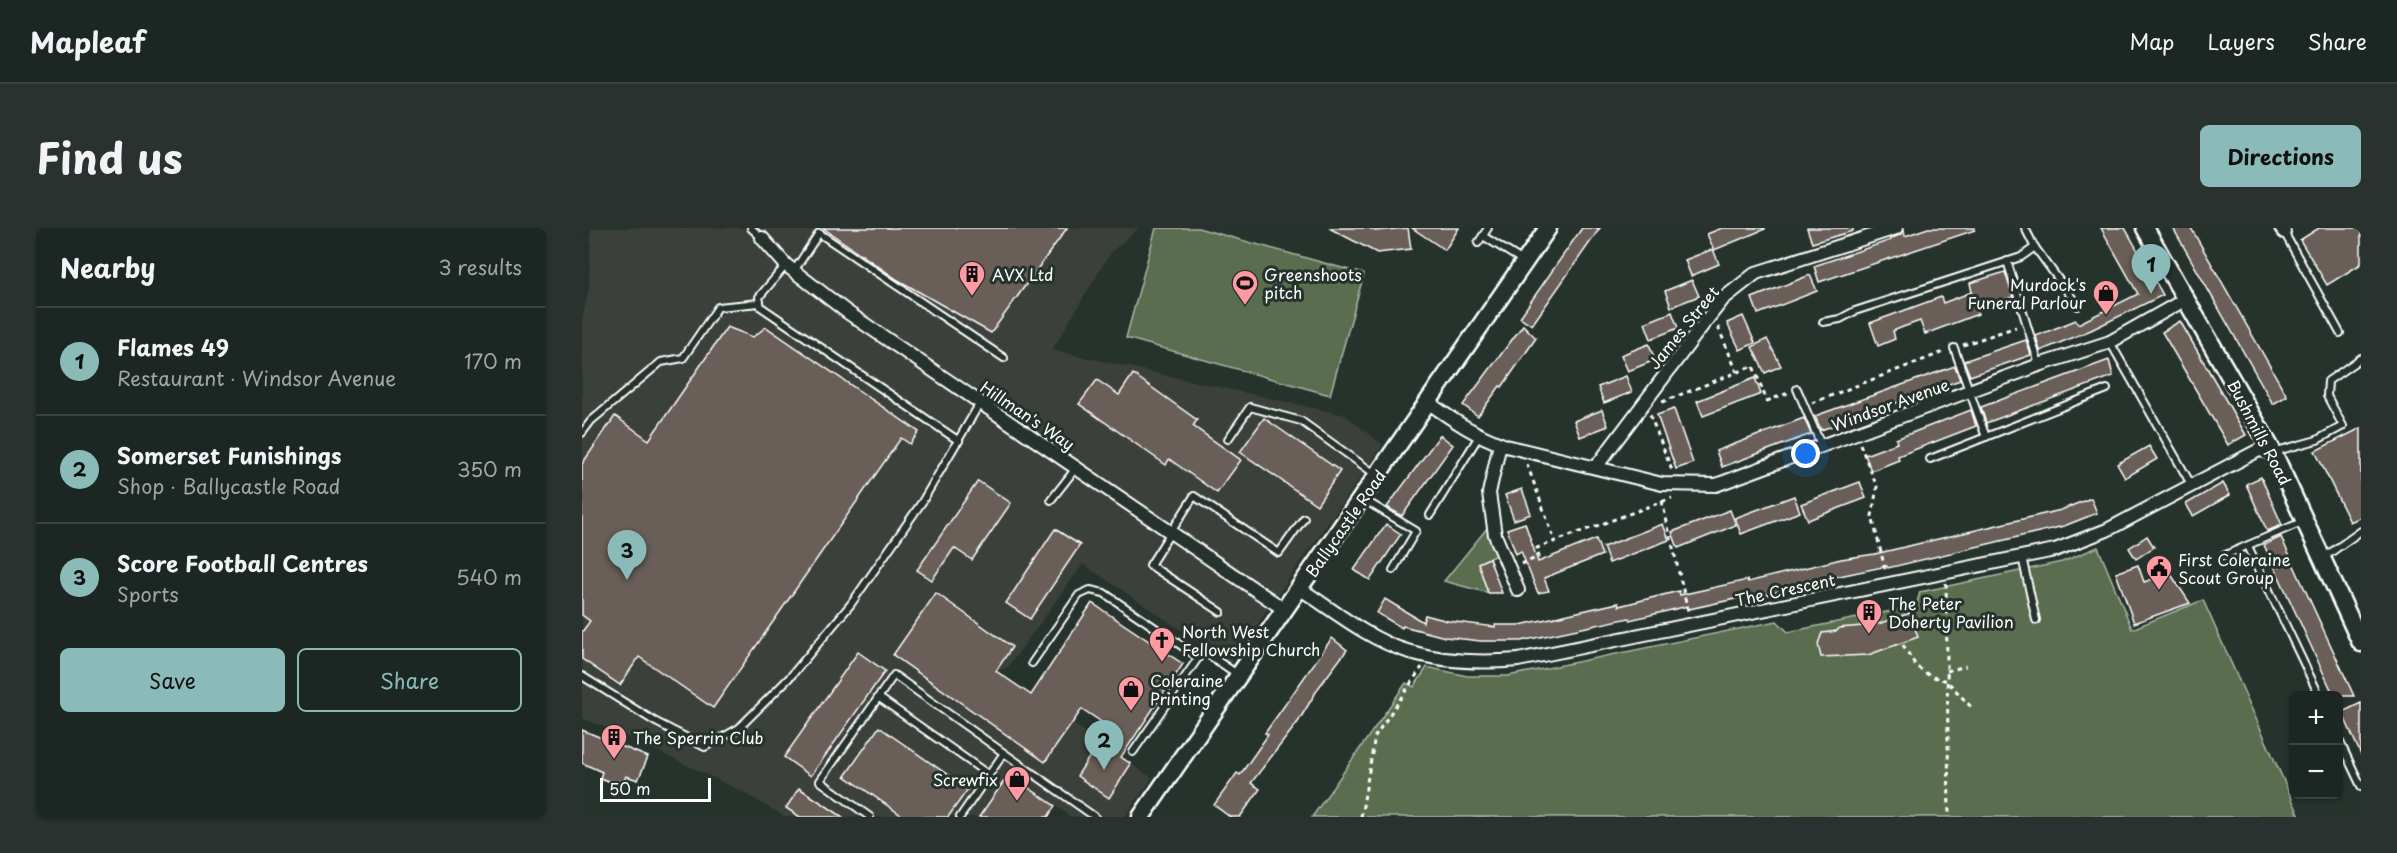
<!DOCTYPE html>
<meta charset="utf-8">
<style>
:root{--surface:#1c2622;--page:#29322f;--text:#f1f3f6;--muted:#a0a5a5;--line:#3a4340;--accent:#8bbbb9}
body{margin:0;font-family:"Playpen Sans",sans-serif;background:var(--page);color:var(--text)}
.controls{position:absolute;right:18px;bottom:18px;display:grid;overflow:hidden;border-radius:9px;box-shadow:0 2px 4px #0004}
.controls button{width:54px;height:54px;display:grid;place-items:center;padding:0;border:0;border-bottom:2px solid var(--line);background:var(--surface);color:var(--text);font:30px sans-serif}
.scale{position:absolute;left:18px;bottom:15px;width:111px;box-sizing:border-box;padding-left:6px;border:3px solid #fff;border-top:0;font-size:16px;line-height:21px;white-space:nowrap;color:#fff;-webkit-text-stroke:4px #26332d;paint-order:stroke}
.you{position:absolute;left:1224px;top:226px;width:21px;height:21px;margin:-15px;border:4px solid #fff;border-radius:50%;background:#1a73e8;box-shadow:0 0 0 9px #1a73e833}
.badge{display:grid;place-items:center;width:39px;height:39px;border-radius:50%;background:var(--accent);color:#111;font-size:20px;font-weight:700}
.pin{position:absolute;translate:-50% -50px;filter:drop-shadow(0 2px 3px #0008)}
.pin::after{content:'';position:absolute;top:32px;width:21px;height:18px;background:inherit;clip-path:polygon(0 0,100% 0,50% 100%)}
.list{margin:0;padding:0;list-style:none}
h2{display:flex;justify-content:space-between;align-items:center;height:78px;margin:0;padding:0 24px;font-size:26px}
h2 small{font-size:20px;font-weight:400;color:var(--muted)}
.list li{display:grid;grid-template-columns:39px 1fr auto;gap:18px;align-items:center;box-sizing:border-box;height:108px;padding:0 24px;border-top:2px solid var(--line)}
.list b{display:block;font-size:22px;white-space:nowrap}
.list p{margin:0;font-size:20px;white-space:nowrap;color:var(--muted)}
.list em{font-size:20px;font-style:normal;color:var(--muted)}
.actions{display:flex;gap:12px;padding:18px 24px}
.actions a{flex:1;padding:14px 0;border:2px solid var(--accent);border-radius:9px;text-align:center;font-size:21px;color:var(--accent)}
.actions .main{background:var(--accent);color:#111}
.map{position:relative;flex:none;width:1779px;height:589px;overflow:hidden;border-radius:9px}
header{display:flex;align-items:center;gap:36px;box-sizing:border-box;height:84px;padding:0 30px;background:var(--surface);border-bottom:2px solid var(--line)}
header strong{font-size:28px}
nav{display:flex;gap:33px;margin-inline-start:auto;font-size:21px}
.intro{display:flex;align-items:center;justify-content:space-between;box-sizing:border-box;height:144px;padding:0 36px}
h1{margin:0;font-size:42px}
.button{padding:15px 27px;border-radius:9px;background:var(--accent);color:#111;font-size:21px;font-weight:700}
main{display:flex;gap:36px;padding:0 36px}
aside{flex:1;background:var(--surface);border-radius:9px;box-shadow:0 2px 4px #0004}
.map>svg:first-child{display:block}
.built{fill:#3b403a}
.green{fill:#5a6d50;stroke:#acb6a8;stroke-width:1.5}
.building{fill:#6b5f58;stroke:#fff;stroke-width:1.5}
.lines{fill:none;stroke-linecap:round;stroke-linejoin:round}
.lane-casing{stroke:#fff;stroke-width:10}
.street-casing{stroke:#fff;stroke-width:16}
.secondary-casing{stroke:#fff;stroke-width:21}
.path{stroke:#fff;stroke-width:3;stroke-dasharray:4.5 4.5;stroke-linecap:butt}
.lane{stroke:#26332d;stroke-width:6}
.street{stroke:#26332d;stroke-width:12}
.secondary{stroke:#26332d;stroke-width:16}
.labels{text-anchor:middle;dominant-baseline:central;stroke-width:6;stroke-linejoin:round;paint-order:stroke}
.poi-label{font-size:16px;fill:#fff;stroke:#26332d;text-anchor:start}
.street-label{font-size:16px;fill:#fff;stroke:#26332d}
</style>
<header>
<strong>Mapleaf</strong>
<nav><a>Map</a><a>Layers</a><a>Share</a></nav>
</header>
<div class="intro"><h1>Find us</h1><a class="button">Directions</a></div>
<main>
<aside>
<h2>Nearby<small>3 results</small></h2>
<ul class="list">
<li><span class="badge">1</span><div><b>Flames 49</b><p>Restaurant · Windsor Avenue</p></div><em>170 m</em></li>
<li><span class="badge">2</span><div><b>Somerset Funishings</b><p>Shop · Ballycastle Road</p></div><em>350 m</em></li>
<li><span class="badge">3</span><div><b>Score Football Centres</b><p>Sports</p></div><em>540 m</em></li>
</ul>
<div class="actions"><a class="main">Save</a><a>Share</a></div>
</aside>
<div class="map">
<svg width="1779" height="589" viewBox="0 0 1779 589">
<rect width="100%" height="100%" fill="#26332d"/>
<filter id="ink" filterUnits="userSpaceOnUse"><feTurbulence type="fractalNoise" baseFrequency=".0167" numOctaves="2"/><feDisplacementMap in="SourceGraphic" scale="12" xChannelSelector="R" yChannelSelector="G"/><feConvolveMatrix kernelMatrix="1 2 1 2 8 2 1 2 1" color-interpolation-filters="sRGB"/></filter>
<g filter="url(#ink)">
<polygon class="built" points="9,0 557,0 529,24 470,122 763,187 801,217 648,435 501,336 426,439 414,443 570,550 543,589 489,589 427,546 397,589 203,589 159,563 42,507 0,490 0,91 7,60"/>
<g class="green">
<polygon points="574,0 616,0 782,46 748,167 544,110"/>
<polygon points="906,299 917,326 896,335 906,365 862,353"/>
<polygon points="1516,319 1550,401 1621,372 1718,589 730,589 824,455 832,459 845,439 885,448 926,448 1195,393 1206,404 1334,378 1338,364 1480,334"/>
</g>
<g class="building">
<polygon points="241,0 485,0 409,105 316,52"/>
<polygon points="747,0 787,0 793,3 826,0 829,21 795,25"/>
<polygon points="830,0 877,0 863,22"/>
<polygon points="1000,0 1018,0 950,97 938,89"/>
<polygon points="1140,0 1183,0 1183,1 1132,22 1125,6"/>
<polygon points="1225,0 1271,0 1271,3 1230,15"/>
<polygon points="1346,0 1393,0 1393,2 1237,54 1232,38 1309,12 1308,11 1320,6 1322,1 1323,8"/>
<polygon points="1519,0 1543,0 1581,67 1509,102 1458,123 1454,108 1494,92 1496,96 1556,66"/>
<polygon points="1591,0 1609,0 1705,168 1691,176"/>
<polygon points="1737,0 1779,0 1779,36 1745,57 1718,12"/>
<polygon points="1131,21 1137,36 1109,48 1103,32"/>
<polygon points="1423,44 1431,69 1394,80 1396,86 1343,106 1338,93 1321,99 1311,103 1313,111 1296,118 1288,95 1359,69 1361,75 1390,64 1388,55"/>
<polygon points="1228,47 1235,63 1176,86 1170,70"/>
<polygon points="1110,52 1117,68 1089,79 1083,63"/>
<polygon points="1090,84 1096,100 1069,111 1063,95"/>
<polygon points="1161,88 1173,115 1158,122 1145,95"/>
<polygon points="1598,93 1664,207 1646,217 1580,104"/>
<polygon points="941,97 954,110 920,159 918,158 896,188 881,177"/>
<polygon points="145,99 171,109 184,99 337,204 328,216 319,210 131,480 57,429 38,457 0,431 0,404 8,393 0,387 0,236 33,188 67,212"/>
<polygon points="1185,111 1199,138 1183,145 1170,119"/>
<polygon points="1444,112 1449,127 1388,148 1382,133"/>
<polygon points="1067,116 1073,132 1046,143 1039,127"/>
<polygon points="1527,132 1531,148 1404,195 1399,179"/>
<polygon points="1373,138 1378,152 1314,175 1239,202 1233,188"/>
<polygon points="551,146 615,192 611,198 659,232 635,265 587,231 584,237 497,176 515,152 537,167"/>
<polygon points="1044,148 1050,164 1022,175 1016,159"/>
<polygon points="1173,150 1179,166 1121,188 1115,173"/>
<polygon points="1092,181 1111,235 1094,241 1075,187"/>
<polygon points="1020,182 1026,198 998,209 992,193"/>
<polygon points="1389,182 1394,198 1316,228 1317,232 1289,243 1283,227 1315,215 1314,211"/>
<polygon points="682,190 758,243 735,277 658,224"/>
<polygon points="1222,190 1229,206 1140,239 1134,223"/>
<polygon points="1779,200 1779,289 1768,294 1733,223"/>
<polygon points="858,207 871,217 820,288 805,279"/>
<polygon points="1567,218 1575,231 1543,250 1535,236"/>
<polygon points="1679,249 1700,297 1685,303 1664,256"/>
<polygon points="396,253 429,275 390,332 372,320 350,352 335,342"/>
<polygon points="1278,254 1284,270 1226,292 1219,276"/>
<polygon points="1641,255 1648,267 1611,288 1604,276"/>
<polygon points="940,261 949,286 932,292 923,267"/>
<polygon points="1212,268 1218,284 1159,306 1153,290"/>
<polygon points="1509,270 1515,285 1482,298 1448,306 1306,340 1305,338 1248,350 1177,369 1176,366 1107,381 1106,378 1048,392 1047,390 939,413 899,413 863,409 821,398 820,400 795,385 803,371 841,394 843,387 866,393 913,399 913,397 938,397 1036,375 1037,378 1097,363 1098,367 1165,352 1166,354 1259,331 1293,326 1449,289 1479,282"/>
<polygon points="1148,282 1154,297 1096,320 1090,304"/>
<polygon points="943,295 956,334 1014,311 1020,327 962,350 967,363 956,365 939,323 934,326 925,301"/>
<polygon points="804,296 819,306 788,352 772,342"/>
<polygon points="1081,296 1087,312 1027,335 1021,319"/>
<polygon points="473,301 498,317 448,391 424,375"/>
<polygon points="1565,308 1572,319 1554,331 1547,320"/>
<polygon points="1699,309 1708,329 1772,468 1752,468 1692,338 1682,317"/>
<polygon points="907,330 920,365 906,365 896,335"/>
<polygon points="1556,337 1562,354 1588,345 1608,375 1552,395 1534,345"/>
<polygon points="354,365 430,419 414,443 449,467 510,375 601,436 539,529 549,536 527,570 495,548 527,499 500,481 463,534 311,427"/>
<polygon points="1328,385 1336,409 1286,427 1239,429 1236,416 1240,405 1255,403 1257,400 1293,397"/>
<polygon points="750,410 765,422 737,459 716,494 669,555 678,561 658,589 648,589 632,577 655,545 658,547 686,507 683,505"/>
<polygon points="276,424 303,443 229,548 202,529"/>
<polygon points="1779,475 1779,527 1760,484"/>
<polygon points="297,499 386,561 366,589 322,589 263,548"/>
<polygon points="0,502 66,529 56,552 44,548 40,558 18,550 20,544 0,535"/>
<polygon points="427,546 473,578 466,589 397,589"/>
<polygon points="217,560 261,589 218,589 204,580"/>
</g>
<g class="lines">
<g class="lane-casing">
<g id="lane">
<polyline points="169,0 180,10"/>
<polyline points="1443,0 1452,18 1496,78"/>
<polyline points="1702,4 1758,105"/>
<polyline points="901,8 941,33"/>
<polyline points="896,15 906,0"/>
<polyline points="1425,33 1457,136"/>
<polyline points="204,37 177,69 179,79 377,213"/>
<polyline points="212,43 237,5 422,130"/>
<polyline points="1241,94 1258,91 1273,83 1439,29 1453,19"/>
<polyline points="1528,114 1610,258"/>
<polyline points="1372,120 1404,209"/>
<polyline points="1215,161 1240,219"/>
<polyline points="0,205 9,193 79,134 101,130 136,79 177,75"/>
<polyline points="646,211 668,179 719,193 793,246"/>
<polyline points="1691,224 1735,212 1761,198 1745,168 1746,153 1779,130"/>
<polyline points="1348,231 1525,161"/>
<polyline points="781,271 834,303 811,342"/>
<polyline points="469,272 494,240"/>
<polyline points="848,287 897,208"/>
<polyline points="1666,318 1737,467"/>
<polyline points="1641,328 1722,293"/>
<polyline points="1440,329 1454,392"/>
<polyline points="1741,330 1779,303"/>
<polyline points="639,384 568,337 612,268 697,325 722,290"/>
<polyline points="450,435 497,367 508,362 522,365 616,429"/>
<polyline points="0,448 72,493 123,519 157,500 209,448 269,376 340,274 398,175"/>
<polyline points="296,469 407,547"/>
<polyline points="1756,510 1779,558"/>
<polyline points="551,524 621,423 655,446"/>
<polyline points="288,589 238,553 312,447 422,525"/>
<polyline points="378,589 422,525 513,589"/>
</g>
</g>
<g class="street-casing">
<g id="street">
<polyline points="1699,0 1702,4"/>
<polyline points="180,10 204,37 265,84 703,382"/>
<path d="M847,175C872,193 895,208 924,218L1080,256L1134,257L1457,137L1528,114L1604,71"/>
<polyline points="918,216 907,265 913,307 936,362"/>
<polyline points="1014,239 1123,94 1141,71 1174,45 1314,0"/>
<path d="M717,360C751,382 786,411 825,423C860,434 900,435 936,432L1473,322L1525,302L1677,222L1691,224"/>
</g>
</g>
<g class="secondary-casing">
<g id="secondary">
<polyline points="1563,0 1691,224 1779,415"/>
<polyline points="559,589 966,0"/>
</g>
</g>
<g class="path">
<polyline points="1136,99 1155,144"/>
<polyline points="1381,117 1434,99"/>
<polyline points="1080,174 1171,138 1185,173 1206,165"/>
<polyline points="1230,175 1364,123"/>
<polyline points="1068,187 1091,245"/>
<polyline points="1278,216 1295,259 1290,288 1304,345"/>
<polyline points="945,236 973,313"/>
<polyline points="1080,273 1106,383"/>
<polyline points="939,336 957,329 955,320 1090,270"/>
<polyline points="1364,355 1367,589"/>
<polyline points="1321,417 1334,438 1348,448 1365,453 1391,481"/>
<polyline points="1365,443 1384,438"/>
<polyline points="779,589 793,508 840,439"/>
</g>
<use href="#lane" class="lane"/>
<use href="#street" class="street"/>
<use href="#secondary" class="secondary"/>
</g>
</g>
<defs>
<g id="building-pin" transform="scale(1.35)"><path d="M0 17L-7.5 6A9.5 9.5 0 1 1 7.5 6Z" fill="#ff9aa2" stroke="#26332d"/><path d="M-4-6H4V6H1V3H-1V6H-4ZM-2.5-4.3h1.7v1.8h-1.7ZM.8-4.3h1.7v1.8H.8ZM-2.5-1h1.7V.8h-1.7ZM.8-1h1.7V.8H.8Z" fill="#111"/></g>
<g id="stadium-pin" transform="scale(1.35)"><path d="M0 17L-7.5 6A9.5 9.5 0 1 1 7.5 6Z" fill="#ff9aa2" stroke="#26332d"/><path d="M0-5a6.5 5 0 1 0 0 10a6.5 5 0 1 0 0-10ZM-3.5-1.8h7v3.6h-7Z" fill="#111"/></g>
<g id="shop-pin" transform="scale(1.35)"><path d="M0 17L-7.5 6A9.5 9.5 0 1 1 7.5 6Z" fill="#ff9aa2" stroke="#26332d"/><path d="M-5-2.5h2.3a2.7 3.5 0 0 1 5.4 0H5L5.5 6h-11ZM-1.5-2.5h3a1.5 2.3 0 0 0-3 0Z" fill="#111"/></g>
<g id="civic-pin" transform="scale(1.35)"><path d="M0 17L-7.5 6A9.5 9.5 0 1 1 7.5 6Z" fill="#ff9aa2" stroke="#26332d"/><path d="M-.6-6.5H3V-4.5H.6V-3L4-1V1h2V6H-6V1h2V-1L-.6-3ZM-1.2 2.5V6h2.4V2.5Z" fill="#111"/></g>
<g id="church-pin" transform="scale(1.35)"><path d="M0 17L-7.5 6A9.5 9.5 0 1 1 7.5 6Z" fill="#ff9aa2" stroke="#26332d"/><path d="M-1.2-6h2.4v3.5h3.3v2.4h-3.3V6h-2.4V-.1h-3.3v-2.4h3.3Z" fill="#111"/></g>
</defs>
<g fill-rule="evenodd">
<use href="#building-pin" x="390" y="46"/>
<use href="#stadium-pin" x="663" y="55"/>
<use href="#shop-pin" x="1524" y="65"/>
<use href="#civic-pin" x="1577" y="340"/>
<use href="#building-pin" x="1287" y="384"/>
<use href="#church-pin" x="580" y="412"/>
<use href="#shop-pin" x="549" y="461"/>
<use href="#building-pin" x="32" y="509"/>
<use href="#shop-pin" x="435" y="551"/>
</g>
<g class="labels">
<g class="poi-label">
<text x="410" y="46">AVX Ltd</text>
<text x="682" y="46">Greenshoots<tspan x="682" dy="18">pitch</tspan></text>
<text x="1504" y="56" text-anchor="end">Murdock's<tspan x="1504" dy="18">Funeral Parlour</tspan></text>
<text x="1596" y="331">First Coleraine<tspan x="1596" dy="18">Scout Group</tspan></text>
<text x="1306" y="375">The Peter<tspan x="1306" dy="18">Doherty Pavilion</tspan></text>
<text x="600" y="403">North West<tspan x="600" dy="18">Fellowship Church</tspan></text>
<text x="568" y="452">Coleraine<tspan x="568" dy="18">Printing</tspan></text>
<text x="51" y="509">The Sperrin Club</text>
<text x="416" y="551" text-anchor="end">Screwfix</text>
</g>
<g class="street-label">
<text transform="translate(1101 99) rotate(-51)">James Street</text>
<text transform="translate(1308 176) rotate(-20)">Windsor Avenue</text>
<text transform="translate(446 187) rotate(34)">Hillman's Way</text>
<text transform="translate(1678 204) rotate(62)">Bushmills Road</text>
<text transform="translate(763 295) rotate(-55)">Ballycastle Road</text>
<text transform="translate(1203 361) rotate(-12)">The Crescent</text>
</g>
</g>
</svg>
<div class="controls">
<button>+</button>
<button>−</button>
</div>
<div class="scale">50 m</div>
<div class="you"></div>
<div class="pin badge" style="left:1569px;top:66px">1</div>
<div class="pin badge" style="left:522px;top:542px">2</div>
<div class="pin badge" style="left:45px;top:352px">3</div>
</div>
</main>
